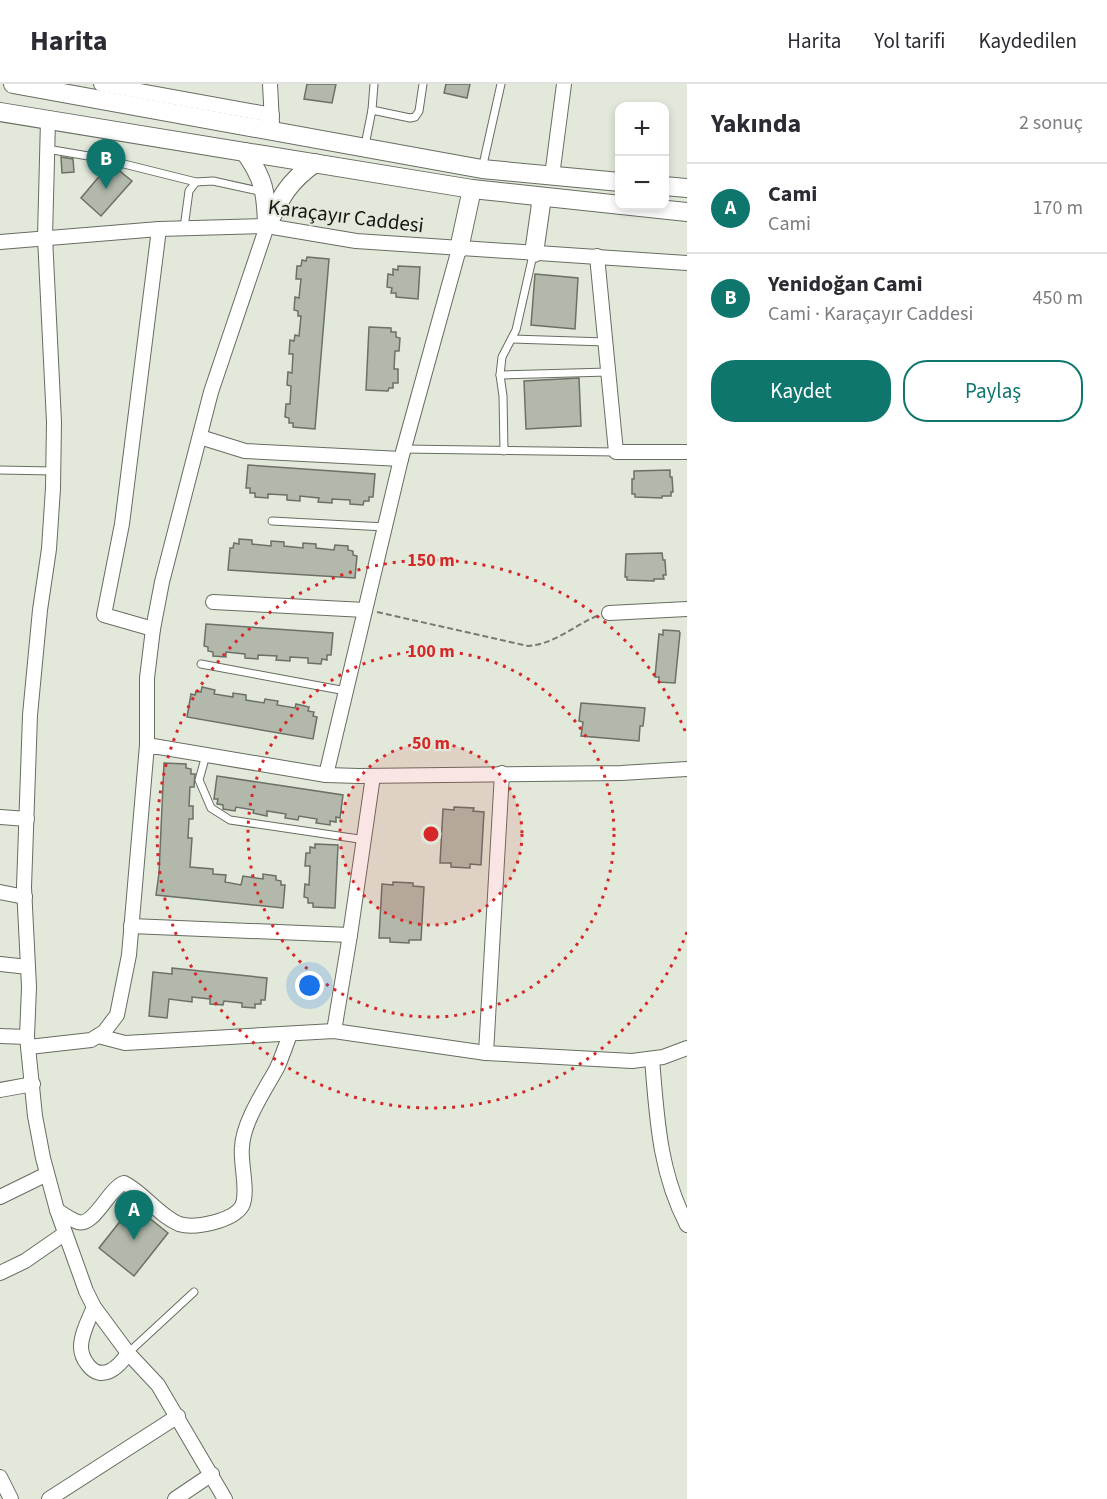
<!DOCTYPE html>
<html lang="tr">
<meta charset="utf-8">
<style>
:root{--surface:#fff;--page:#f2f2f3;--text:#2b2b33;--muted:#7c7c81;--line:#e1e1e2;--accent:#0f766e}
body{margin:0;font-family:"Source Sans 3",sans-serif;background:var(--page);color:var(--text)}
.controls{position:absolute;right:18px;top:18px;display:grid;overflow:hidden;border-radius:12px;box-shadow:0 3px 9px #0003}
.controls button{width:54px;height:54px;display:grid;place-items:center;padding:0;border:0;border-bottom:2px solid var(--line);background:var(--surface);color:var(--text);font:30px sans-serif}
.you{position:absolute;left:310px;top:902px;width:21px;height:21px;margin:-15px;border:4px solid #fff;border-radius:50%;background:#1a73e8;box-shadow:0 0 0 9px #1a73e833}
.badge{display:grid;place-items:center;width:39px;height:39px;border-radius:50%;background:var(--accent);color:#fff;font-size:20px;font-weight:700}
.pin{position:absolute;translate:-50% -50px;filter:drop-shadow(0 2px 3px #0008)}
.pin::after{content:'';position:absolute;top:32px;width:21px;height:18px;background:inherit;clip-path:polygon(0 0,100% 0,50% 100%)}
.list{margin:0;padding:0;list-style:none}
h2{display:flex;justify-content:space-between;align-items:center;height:78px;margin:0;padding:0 24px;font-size:26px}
h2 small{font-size:20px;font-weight:400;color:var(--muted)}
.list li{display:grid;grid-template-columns:39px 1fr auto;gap:18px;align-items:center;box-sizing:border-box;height:90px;padding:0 24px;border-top:2px solid var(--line)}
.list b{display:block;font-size:22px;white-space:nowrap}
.list p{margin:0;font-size:20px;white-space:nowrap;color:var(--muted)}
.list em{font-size:20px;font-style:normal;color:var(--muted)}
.actions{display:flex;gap:12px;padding:18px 24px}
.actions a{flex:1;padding:14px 0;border:2px solid var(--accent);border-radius:24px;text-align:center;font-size:21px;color:var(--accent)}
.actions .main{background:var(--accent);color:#fff}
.map{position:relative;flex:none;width:687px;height:1415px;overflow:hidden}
header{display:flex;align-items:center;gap:36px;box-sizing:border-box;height:84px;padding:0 30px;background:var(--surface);border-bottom:2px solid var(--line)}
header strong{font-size:28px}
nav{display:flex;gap:33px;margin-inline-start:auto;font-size:21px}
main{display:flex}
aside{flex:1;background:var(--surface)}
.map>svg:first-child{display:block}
.building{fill:#b2b9ab;stroke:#6b7165;stroke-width:1.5}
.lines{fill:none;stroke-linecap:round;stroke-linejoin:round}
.service-casing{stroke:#676d61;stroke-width:9}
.minor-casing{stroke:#676d61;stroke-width:16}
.tertiary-casing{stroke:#676d61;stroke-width:20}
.path{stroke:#777b72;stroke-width:2;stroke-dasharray:6 3;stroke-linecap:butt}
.service{stroke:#fff;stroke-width:7}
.minor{stroke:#fff;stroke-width:14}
.tertiary{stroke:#fff;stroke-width:18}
.ring{fill:none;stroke:#d62828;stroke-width:3;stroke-dasharray:3 6}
.labels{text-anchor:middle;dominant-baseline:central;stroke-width:4.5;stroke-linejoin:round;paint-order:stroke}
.street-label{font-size:21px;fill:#141611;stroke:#e2e9db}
.centre{fill:#d62828;stroke:#e2e9db;stroke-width:3}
.ring-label{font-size:18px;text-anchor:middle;font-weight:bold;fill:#d62828;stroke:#e2e9db;stroke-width:4.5;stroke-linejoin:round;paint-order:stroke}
</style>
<header>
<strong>Harita</strong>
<nav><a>Harita</a><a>Yol tarifi</a><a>Kaydedilen</a></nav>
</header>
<main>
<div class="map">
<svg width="687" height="1415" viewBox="0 0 687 1415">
<rect width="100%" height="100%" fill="#e2e9db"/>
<g class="building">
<polygon points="307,0 336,0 332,19 304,15"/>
<polygon points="446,0 470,0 467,14 444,9"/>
<polygon points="61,73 73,75 74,88 62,89"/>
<polygon points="108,82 116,84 132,97 101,132 81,114"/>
<polygon points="307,173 329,175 315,345 293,343 293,339 289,339 289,334 285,333 286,320 290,320 291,302 287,301 288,288 292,289 293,270 289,270 290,256 294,257 295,251 299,252 301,232 298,232 298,227 294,226 295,213 299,214 301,195 296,195 297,182 301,182 302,176 306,177"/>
<polygon points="398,182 420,183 418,215 396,213 396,209 391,209 392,204 387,203 388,190 393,191 393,185 398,186"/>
<polygon points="535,190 578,194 575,245 531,241"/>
<polygon points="369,243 391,244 391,248 396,248 396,253 400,254 399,267 395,267 394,285 398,285 398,299 393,299 393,304 389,304 388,307 366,306"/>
<polygon points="579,294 581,342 526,345 524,297"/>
<polygon points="248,381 375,390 373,413 369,413 369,417 364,417 363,421 350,420 350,416 332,415 332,419 318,418 319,414 300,412 300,417 287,416 287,411 268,410 268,414 255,413 255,409 250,409 250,404 246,404"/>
<polygon points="670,386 670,393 672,393 673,408 671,408 671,412 662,412 662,414 635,413 635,410 632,410 632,395 634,395 634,387"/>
<polygon points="239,455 252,456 252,460 271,462 271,457 284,458 284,462 303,464 303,459 316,460 316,464 334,466 335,461 348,462 348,466 353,467 353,471 357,472 355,494 228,486 230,464 233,464 234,459 239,460"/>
<polygon points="662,469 663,476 665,476 666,491 663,491 664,495 654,495 654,497 627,496 627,493 625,493 626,470"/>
<polygon points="206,540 333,549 331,571 327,571 327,576 322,575 321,580 308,579 308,574 290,573 290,577 276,576 277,572 258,571 258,575 245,574 245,570 226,568 226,573 213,572 213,568 208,567 208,563 204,562"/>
<polygon points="663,546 679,547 680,549 675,599 659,598 659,593 655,593 659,550 663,551"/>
<polygon points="202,603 215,606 214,610 233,613 233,609 246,611 246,616 264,619 265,615 278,617 277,621 295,624 296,620 309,623 308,627 314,628 313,632 317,633 313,655 187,633 191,610 195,611 196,607 201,608"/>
<polygon points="581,619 645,624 643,642 640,642 639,657 581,652 583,638 579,637"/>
<polygon points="164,679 186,680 186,684 191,685 191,690 195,690 194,703 190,703 189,722 193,722 193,735 189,735 188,754 192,754 190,783 213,785 213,790 226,791 225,798 241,801 243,792 263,795 263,790 276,792 276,796 281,797 281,801 285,801 283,824 156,811 159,789"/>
<polygon points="217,692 343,711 340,734 336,733 336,738 330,737 330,741 316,739 317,735 299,732 298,736 285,734 286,730 267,727 267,732 253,729 254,726 236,723 235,727 223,725 223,721 217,720 218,715 214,715"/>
<polygon points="454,723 474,724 473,727 484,728 481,781 470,780 470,784 451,783 451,779 440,779 443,725 454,726"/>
<polygon points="315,760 338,761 335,824 313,823 313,819 308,819 308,814 304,813 305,800 309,801 310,782 305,782 306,769 310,769 310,763 315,764"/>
<polygon points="393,798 413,799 413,802 424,803 421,856 409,856 409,859 390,858 390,854 379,854 382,800 393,801"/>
<polygon points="172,884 267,894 265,916 261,916 261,920 255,920 255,924 242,923 242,919 224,917 223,921 210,920 210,915 192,913 192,918 169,915 167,934 149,932 153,888 172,890"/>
<polygon points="133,1121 168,1149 134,1192 99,1164"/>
</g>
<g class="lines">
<g class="service-casing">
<g id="service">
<polyline points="372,26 410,34 415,33 419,27 423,0"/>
<polyline points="365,61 372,26 374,0"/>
<polyline points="47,65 100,74 196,98"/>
<polyline points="482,85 501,0"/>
<polyline points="184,144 189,107 196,98 213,97 263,108"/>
<polyline points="512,255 606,258"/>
<polyline points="500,291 608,288"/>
<polyline points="404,365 616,368"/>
<polyline points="504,367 503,312 500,291 502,273 516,246 533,171"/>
<polyline points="0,386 53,387"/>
<polyline points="272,437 385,443"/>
<polyline points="201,580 346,607"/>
<polyline points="206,671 199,696 211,724 230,736 359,755"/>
<polyline points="128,1269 194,1208"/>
</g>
</g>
<g class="minor-casing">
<g id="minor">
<polyline points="101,0 272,31"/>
<polyline points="270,0 272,39"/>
<polyline points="48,36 45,153 54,338 53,404 49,465 40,526 30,631 24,803 29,903 27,953 35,1032 43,1074 57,1126 86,1207 94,1223 128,1269 158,1301 225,1415"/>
<polyline points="552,92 564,0"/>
<polyline points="0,158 159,145 267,142 356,157 687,179"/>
<polyline points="597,172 616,368 687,368"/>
<polyline points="200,353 245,367 401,375"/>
<polyline points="213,518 365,526"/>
<polyline points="609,529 687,525"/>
<polyline points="153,545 104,531 122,440 159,145"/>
<polyline points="147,661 147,594 153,545 162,498 211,308 267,142"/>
<polyline points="326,691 401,375 459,165"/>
<polyline points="0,733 27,735"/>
<polyline points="0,808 25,813"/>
<polyline points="131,842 350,851"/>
<polyline points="0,880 28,883"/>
<polyline points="334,947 350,851 373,692"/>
<polyline points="0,952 27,953"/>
<polyline points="98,952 125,959 334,947 486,969 632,977 663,973 687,964"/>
<polyline points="29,963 91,956 104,948 117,931 129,871 147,661 326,691 359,692 621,689 687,685"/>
<polyline points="486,969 502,689"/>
<path d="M652,975C657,1034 659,1087 687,1141"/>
<polyline points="0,1006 33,1000"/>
<polyline points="0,1113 47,1090"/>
<path d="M57,1126C63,1130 71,1136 78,1138C94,1143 109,1104 124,1099C144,1109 158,1131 179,1140C195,1145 233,1137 242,1122C249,1108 240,1079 242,1063C243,1038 265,1006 277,984C282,973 286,961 290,950"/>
<polyline points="0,1189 25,1177 64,1150"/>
<path d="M94,1223C89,1235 81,1250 81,1263C81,1270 84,1276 88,1281C102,1299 119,1283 128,1269"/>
<polyline points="0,1393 11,1415"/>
<polyline points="49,1415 178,1332"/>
<polyline points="175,1415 212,1390"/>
</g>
</g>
<g class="tertiary-casing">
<g id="tertiary">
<polyline points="13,0 482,85 620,98"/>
<polyline points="0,28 472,105 687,128"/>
<path d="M245,68C264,95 266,108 267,140"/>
<polyline points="664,102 687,104"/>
<path d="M267,142C281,113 288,98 315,79"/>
<polyline points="459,165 472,105"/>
<polyline points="534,169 542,113"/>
</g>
</g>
<path class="path" d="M377,528L528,562C555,560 573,542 597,532"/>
<use href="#service" class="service"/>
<use href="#minor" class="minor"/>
<use href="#tertiary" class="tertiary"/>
</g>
<circle cx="431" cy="750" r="91" fill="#d62828" fill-opacity=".12"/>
<g class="ring">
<circle cx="431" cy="750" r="91"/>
<circle cx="431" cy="750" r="183"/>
<path d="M687 848A274 274 0 1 1 687 652"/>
</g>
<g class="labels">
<g class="street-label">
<text transform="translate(346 132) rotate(7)">Karaçayır Caddesi</text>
</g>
</g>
<circle cx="431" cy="750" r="9" class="centre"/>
<g class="ring-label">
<text x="431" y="482">150 m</text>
<text x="431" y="573">100 m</text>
<text x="431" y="665">50 m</text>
</g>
</svg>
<div class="controls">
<button>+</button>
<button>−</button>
</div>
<div class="you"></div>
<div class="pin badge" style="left:134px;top:1156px">A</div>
<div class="pin badge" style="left:106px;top:105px">B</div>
</div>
<aside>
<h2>Yakında<small>2 sonuç</small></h2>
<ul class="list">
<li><span class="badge">A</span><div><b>Cami</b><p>Cami</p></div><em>170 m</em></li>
<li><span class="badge">B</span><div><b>Yenidoğan Cami</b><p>Cami · Karaçayır Caddesi</p></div><em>450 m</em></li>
</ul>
<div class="actions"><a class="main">Kaydet</a><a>Paylaş</a></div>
</aside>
</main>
